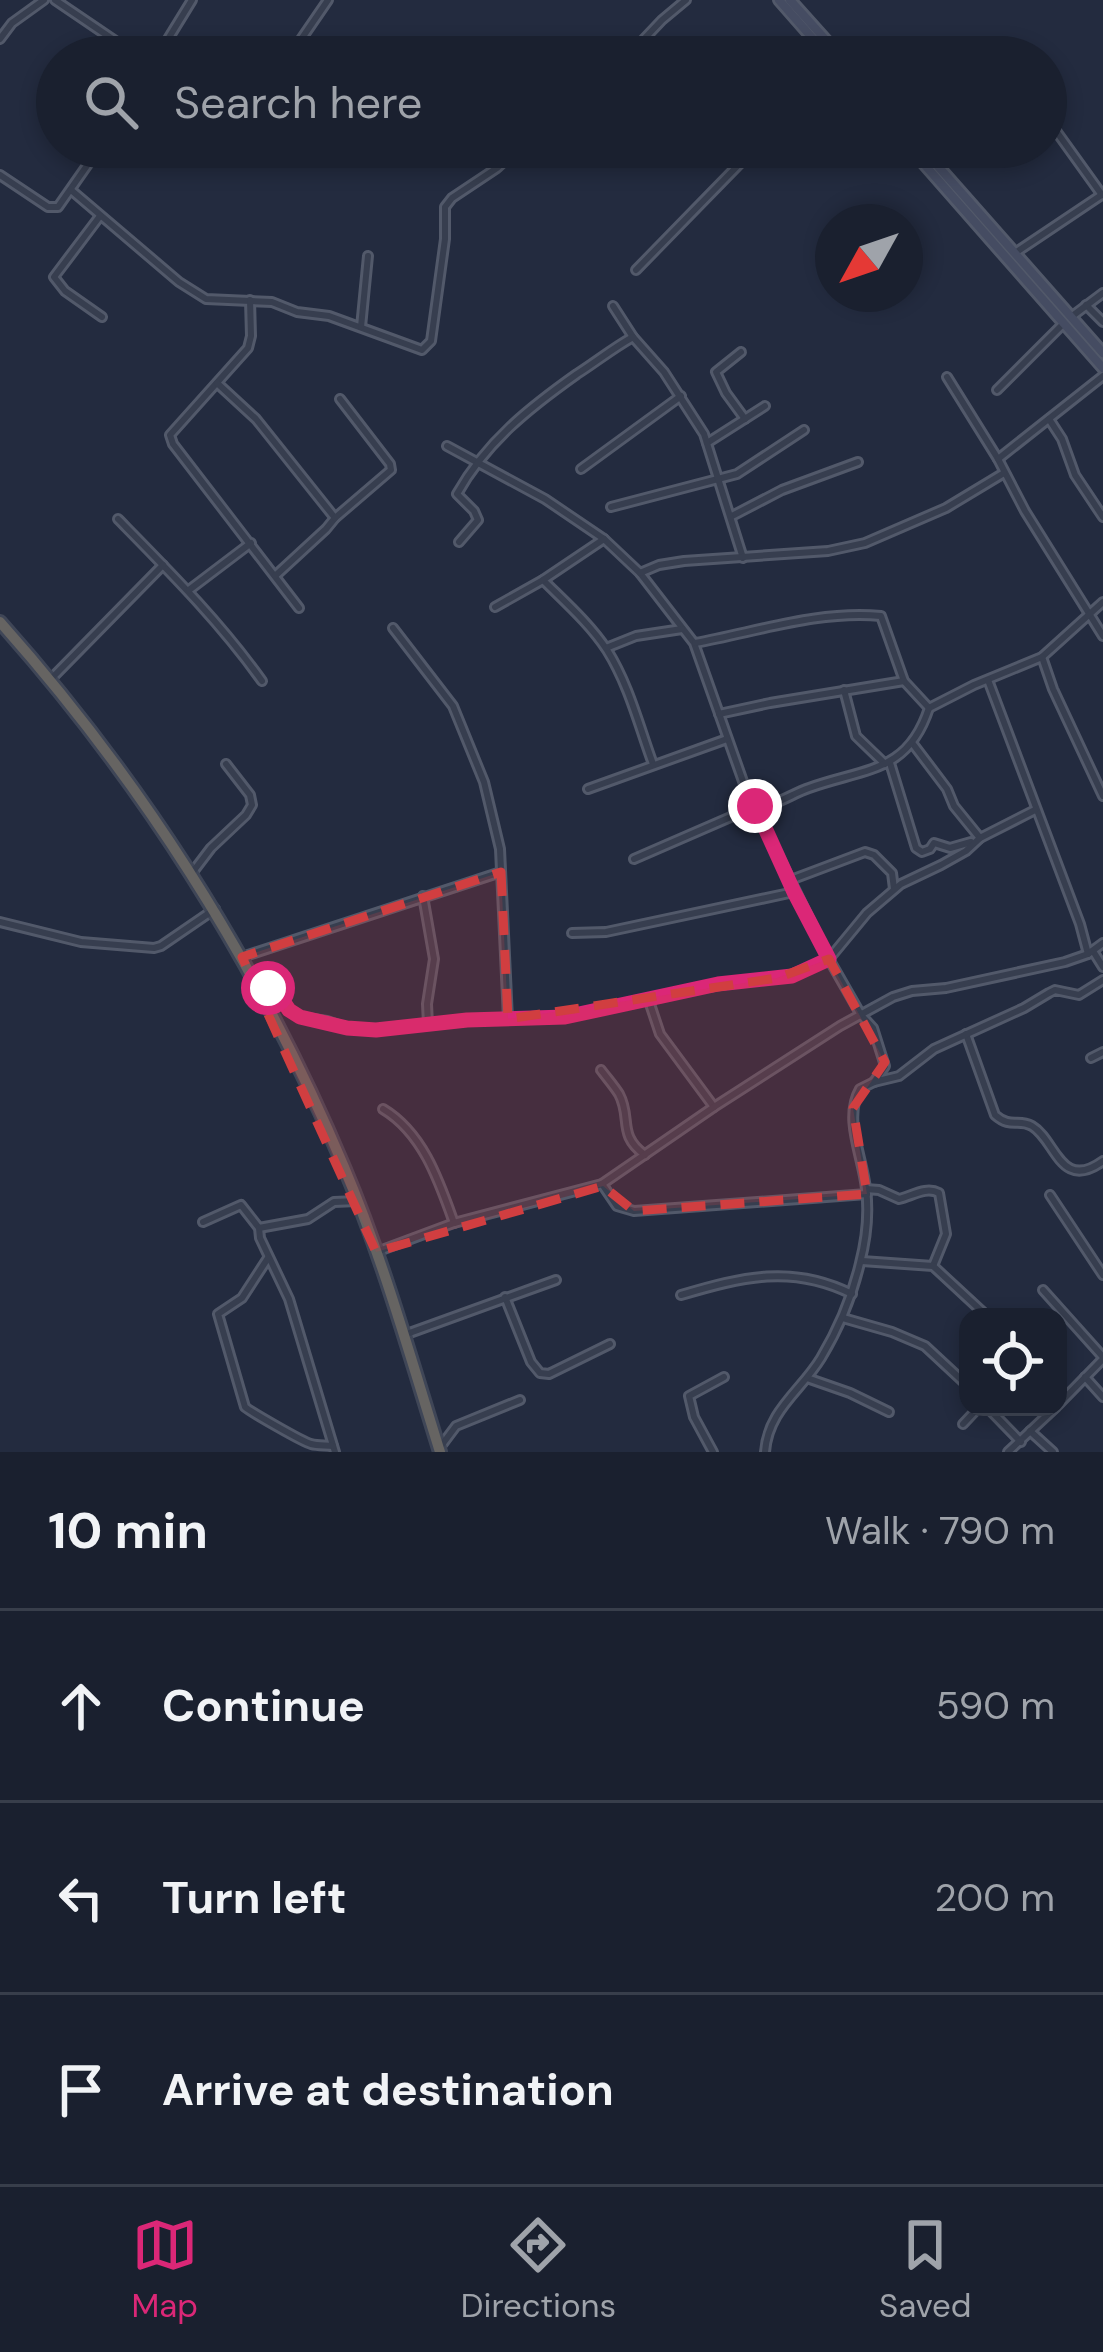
<!DOCTYPE html>
<meta charset="utf-8">
<style>
:root{--surface:#1a202f;--page:#232837;--text:#f1f3f6;--muted:#9fa3aa;--line:#383e4b;--accent:#db2777}
body{margin:0;font-family:"DM Sans",sans-serif;background:var(--page);color:var(--text)}
.controls{position:absolute;right:36px;bottom:36px;display:grid;overflow:hidden;border-radius:24px;box-shadow:0 6px 18px #0003}
.controls button{width:108px;height:108px;display:grid;place-items:center;padding:0;border:0;border-bottom:3px solid var(--line);background:var(--surface);color:var(--text);font:60px sans-serif}
.compass{position:absolute;left:815px;top:204px;width:108px;height:108px;border-radius:50%;background:var(--surface);box-shadow:0 6px 18px #0003;rotate:230deg}
.stop{position:absolute;width:36px;height:36px;margin:-27px;border:9px solid #db2777;border-radius:50%;background:#fff}
.stop.end{background:#db2777;border-color:#fff;box-shadow:0 3px 12px #0008}
.list{margin:0;padding:0;list-style:none}
h2{display:flex;justify-content:space-between;align-items:center;height:156px;margin:0;padding:0 48px;font-size:51px}
h2 small{font-size:39px;font-weight:400;color:var(--muted)}
.list li{display:grid;grid-template-columns:78px 1fr auto;gap:36px;align-items:center;box-sizing:border-box;height:192px;padding:0 48px;border-top:3px solid var(--line)}
.list b{display:block;font-size:45px;white-space:nowrap}
.list em{font-size:39px;font-style:normal;color:var(--muted)}
.icon{flex:none;width:66px;height:66px;fill:none;stroke:currentColor;stroke-width:2;stroke-linecap:round;stroke-linejoin:round}
.map{position:relative;flex:none;width:1103px;height:1452px;overflow:hidden}
.search{position:absolute;background:var(--surface);box-shadow:0 6px 18px #0003;left:36px;right:36px;top:36px;height:132px;display:flex;align-items:center;gap:30px;box-sizing:border-box;padding:0 42px;border-radius:66px;color:var(--muted);font-size:45px}
.sheet{height:732px;background:var(--surface)}
nav{display:flex;justify-content:space-around;align-items:center;box-sizing:border-box;height:168px;border-top:3px solid var(--line);background:var(--surface);font-size:33px;color:var(--muted)}
nav a{display:grid;justify-items:center;gap:6px}
nav .on{color:var(--accent)}
.map>svg:first-child{display:block}
.lines{fill:none;stroke-linecap:round;stroke-linejoin:round}
.minor-casing{stroke:#52596a;stroke-width:12}
.tertiary-casing{stroke:#52596a;stroke-width:12}
.secondary-casing{stroke:#52596a;stroke-width:14}
.trunk-casing{stroke:#3f4657;stroke-width:16}
.minor{stroke:#373e4f;stroke-width:6}
.tertiary{stroke:#373e4f;stroke-width:6}
.secondary{stroke:#454c62;stroke-width:8}
.trunk{stroke:#666462;stroke-width:10}
.route{stroke:#db2777;stroke-width:15}
.marked{fill:#d13e40;fill-opacity:0.2;stroke:#d13e40;stroke-width:9;stroke-dasharray:24 15;stroke-linejoin:round}
</style>
<div class="map">
<svg width="1103" height="1452" viewBox="0 0 1103 1452">
<rect width="100%" height="100%" fill="#232b3f"/>
<g class="lines">
<g class="minor-casing">
<g id="minor">
<polyline points="55,0 139,57"/>
<polyline points="0,39 12,23 44,0"/>
<polyline points="988,49 996,57"/>
<polyline points="157,57 192,0"/>
<polyline points="289,57 328,0"/>
<polyline points="627,57 662,20 686,0"/>
<polyline points="813,57 823,49"/>
<polyline points="1046,117 1102,195"/>
<polyline points="651,157 661,147"/>
<polyline points="0,175 48,207 58,207 100,147"/>
<polyline points="71,190 179,282 206,299 272,302 297,312 329,316 422,350 431,341 445,239 445,207 452,198 497,168 516,150"/>
<polyline points="100,216 54,277 65,291 102,317"/>
<polyline points="636,270 756,147"/>
<polyline points="250,300 251,336 248,348 170,435 173,444 299,608"/>
<polyline points="1086,305 1103,322"/>
<polyline points="613,306 633,337"/>
<polyline points="1071,317 1103,293"/>
<polyline points="361,327 368,256"/>
<polyline points="741,352 716,372 726,393 745,419"/>
<polyline points="947,377 998,459 1025,511 1103,636"/>
<polyline points="217,383 256,419 335,518 326,529 275,576"/>
<polyline points="997,390 1063,324"/>
<polyline points="1049,419 1062,439 1075,475 1103,517"/>
<polyline points="707,443 765,406"/>
<polyline points="447,446 545,499 604,539 640,573 694,643 745,787 829,959 861,1015 873,1028 885,1066 874,1082"/>
<polyline points="998,459 1103,376"/>
<polyline points="581,469 681,396"/>
<polyline points="611,507 737,474 804,430"/>
<polyline points="732,516 782,490 858,462"/>
<polyline points="335,518 391,470 390,464 340,399"/>
<path d="M118,519C169,571 220,622 262,681"/>
<path d="M459,542L478,520L474,511L457,494C486,442 529,408 577,374C596,362 613,348 633,337L664,372L704,434L743,558"/>
<polyline points="640,573 659,565 684,561 828,551 865,543 946,508 1004,473"/>
<path d="M543,580C565,602 590,624 607,650C629,685 639,726 653,764"/>
<polyline points="189,590 251,543"/>
<polyline points="495,607 543,580 604,539"/>
<polyline points="393,628 453,706 484,782 500,849 508,1019"/>
<path d="M695,643C756,632 819,610 881,616L904,681L929,708L974,685L1042,657L1103,602"/>
<polyline points="606,648 636,636 682,629"/>
<polyline points="1042,657 1053,689 1103,796"/>
<polyline points="51,679 163,565"/>
<polyline points="988,680 1080,924 1088,954"/>
<polyline points="844,690 856,736 885,764"/>
<polyline points="719,714 770,703 904,681"/>
<polyline points="913,744 947,789 954,806 980,838"/>
<polyline points="890,763 916,848 922,852 930,849 934,843 950,848 971,842"/>
<polyline points="588,789 727,739"/>
<path d="M634,859L756,806C775,807 791,794 809,788C865,768 908,773 929,708"/>
<polyline points="192,873 211,848 246,815 252,805 250,795 226,764"/>
<polyline points="788,881 865,852 874,855 892,873 894,889"/>
<polyline points="423,896 434,959 427,1004 428,1024"/>
<polyline points="0,922 81,942 154,948 161,946 215,909"/>
<polyline points="572,933 606,932 794,892"/>
<polyline points="1093,951 1103,967"/>
<polyline points="242,957 501,872"/>
<polyline points="258,986 277,991 289,1009 300,1017 327,1021 347,1028 377,1030 467,1020 565,1017 718,984 792,976 829,959 867,913 901,884 941,865 966,851 980,838 1035,810"/>
<polyline points="648,998 660,1034 714,1107"/>
<path d="M966,1034L995,1115C1011,1129 1018,1118 1032,1126C1056,1140 1060,1192 1103,1161"/>
<polyline points="1091,1058 1103,1052"/>
<path d="M601,1070C607,1078 614,1086 619,1094C632,1118 617,1135 645,1155"/>
<path d="M383,1109C423,1133 439,1181 454,1223"/>
<polyline points="602,1184 617,1206 634,1211 867,1194"/>
<path d="M866,1189L879,1190L899,1199C912,1196 926,1186 939,1193L946,1234L933,1266"/>
<polyline points="1050,1195 1103,1275"/>
<polyline points="203,1222 241,1205 259,1228 260,1238 289,1299 335,1452"/>
<polyline points="259,1228 308,1219 334,1202 357,1201"/>
<path d="M268,1258L242,1298L218,1314L245,1407C251,1412 303,1442 311,1444C318,1446 326,1445 333,1446"/>
<polyline points="862,1261 933,1266 988,1317"/>
<polyline points="1043,1290 1103,1357"/>
<path d="M681,1295C742,1277 792,1264 852,1294"/>
<polyline points="505,1297 531,1362 540,1373 549,1374 610,1344"/>
<polyline points="843,1318 892,1332 925,1346 968,1386"/>
<polyline points="404,1335 556,1280"/>
<polyline points="1085,1377 1103,1397"/>
<polyline points="807,1378 850,1393 889,1412"/>
<polyline points="1058,1405 1103,1359"/>
<polyline points="987,1407 1021,1442"/>
<polyline points="963,1424 979,1407"/>
<polyline points="1030,1431 1053,1452"/>
<polyline points="441,1446 456,1426 520,1400"/>
<polyline points="713,1452 694,1417 689,1396 724,1377"/>
<path d="M765,1452C768,1410 801,1391 821,1358C839,1328 852,1297 860,1263C866,1240 869,1213 866,1189C863,1157 843,1119 860,1089L874,1082L899,1076L934,1049L1024,1008L1049,993L1055,990L1079,995L1103,980"/>
<polyline points="1008,1452 1056,1407"/>
</g>
</g>
<g class="tertiary-casing">
<g id="tertiary">
<polyline points="1015,253 1103,194"/>
<polyline points="379,1251 454,1223 602,1184 714,1107 840,1026 893,997 912,991 946,988 1065,962 1088,954 1103,943"/>
</g>
</g>
<g class="secondary-casing">
<g id="secondary">
<polyline points="779,0 829,57"/>
<polyline points="790,0 841,57"/>
<polyline points="909,147 1103,368"/>
<polyline points="921,147 1103,353"/>
</g>
</g>
<g class="trunk-casing">
<path id="trunk" d="M0,622C146,786 259,965 344,1167C383,1259 410,1356 440,1452"/>
</g>
<use href="#minor" class="minor"/>
<use href="#tertiary" class="tertiary"/>
<use href="#secondary" class="secondary"/>
<use href="#trunk" class="trunk"/>
</g>
<g class="lines">
<polyline class="route" points="268,988 277,992 289,1010 300,1017 347,1028 376,1030 467,1020 565,1017 718,984 792,976 829,959 794,892 755,806"/>
</g>
<path class="marked" d="M501,872L508,1019L777,978L829,959L885,1062L853,1108L867,1194L634,1211L603,1186L376,1252L242,957Z"/>
</svg>
<div class="controls">
<button><svg class="icon" aria-label="locate" viewBox="0 0 24 24"><circle cx="12" cy="12" r="6"/><path d="M12 2v4M12 18v4M2 12h4M18 12h4"/></svg></button>
</div>
<svg class="compass" viewBox="-18 -18 36 36"><path d="M0-13l5 13h-10z" fill="#e53935"/><path d="M0 13l5-13h-10z" fill="#9fa3aa"/></svg>
<div class="stop" style="left:268px;top:988px"></div>
<div class="stop end" style="left:755px;top:806px"></div>
<div class="search"><svg class="icon" aria-label="search" viewBox="0 0 24 24"><circle cx="10" cy="10" r="6"/><path d="M15 15l6 6"/></svg>Search here</div>
</div>
<section class="sheet">
<h2>10 min<small>Walk · 790 m</small></h2>
<ul class="list">
<li><svg class="icon" aria-label="ahead" viewBox="0 0 24 24"><path d="M12 20V5M6 11l6-6 6 6"/></svg><div><b>Continue</b></div><em>590 m</em></li>
<li><svg class="icon" aria-label="left" viewBox="0 0 24 24"><path d="M17 20v-9H6M10 6l-5 5 5 5"/></svg><div><b>Turn left</b></div><em>200 m</em></li>
<li><svg class="icon" aria-label="arrive" viewBox="0 0 24 24"><path d="M6 21V4h12l-3 4 3 4H6"/></svg><div><b>Arrive at destination</b></div></li>
</ul>
</section>
<nav>
<a class="on"><svg class="icon" aria-label="map" viewBox="0 0 24 24"><path d="M3 6l6-2 6 2 6-2v14l-6 2-6-2-6 2zM9 4v14M15 6v14"/></svg>Map</a>
<a><svg class="icon" aria-label="directions" viewBox="0 0 24 24"><path d="M12 3l9 9-9 9-9-9zM9 14v-3h6M13 9l2 2-2 2"/></svg>Directions</a>
<a><svg class="icon" aria-label="saved" viewBox="0 0 24 24"><path d="M7 4h10v16l-5-4-5 4z"/></svg>Saved</a>
</nav>
